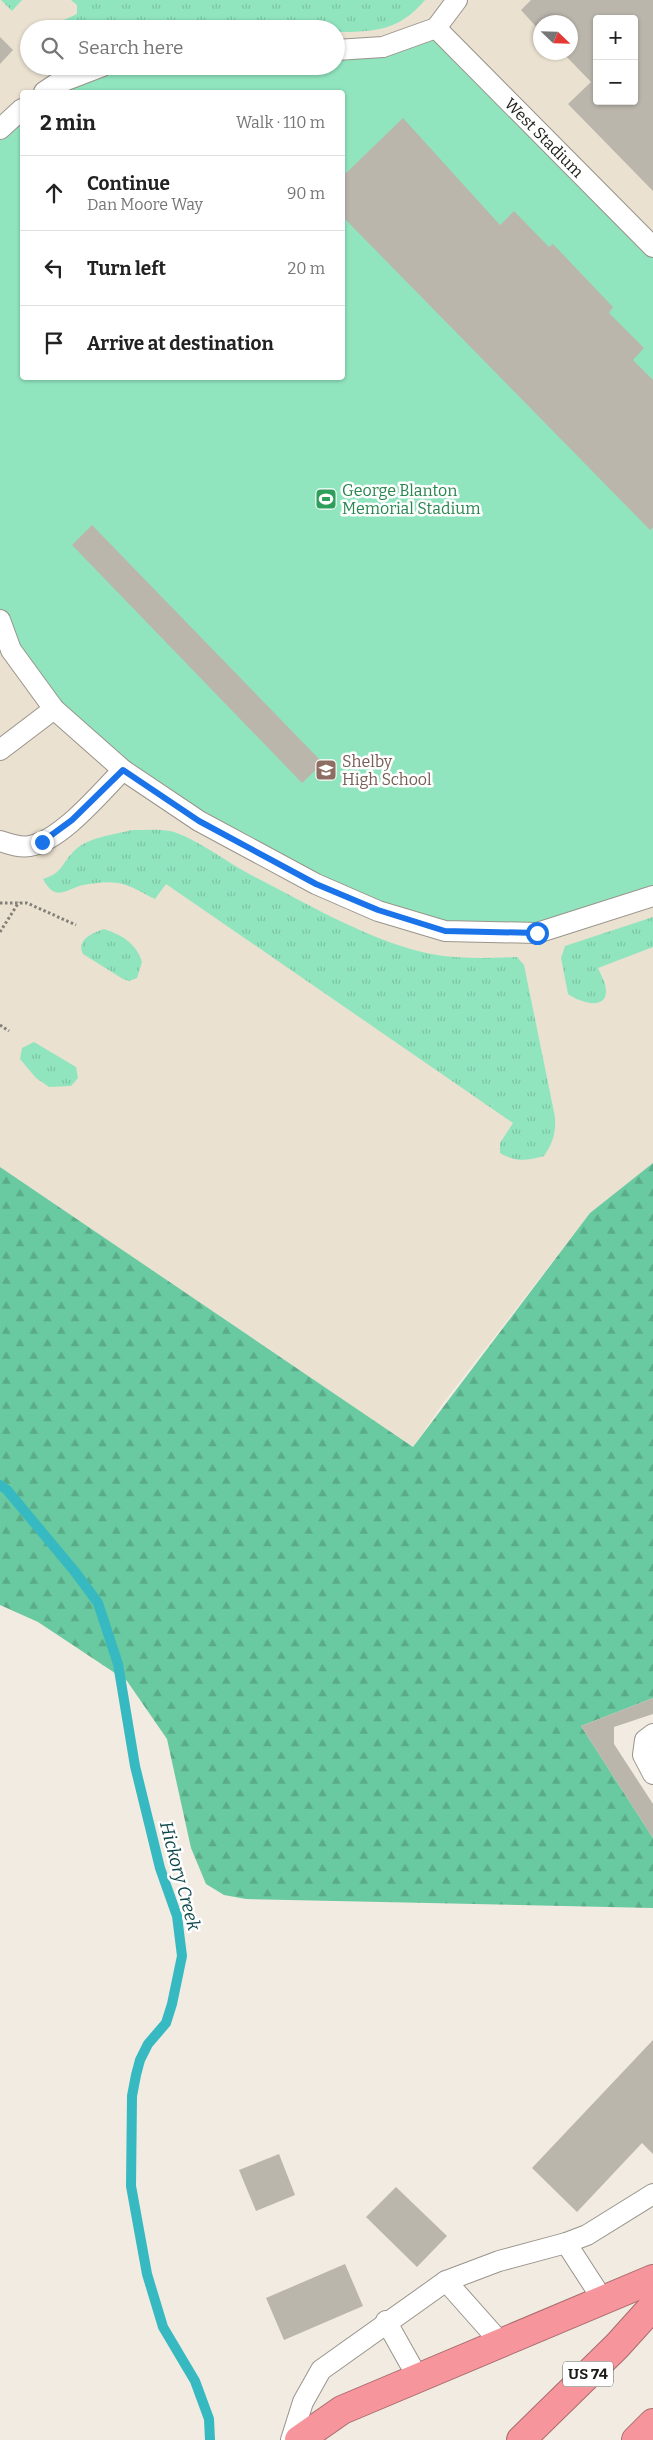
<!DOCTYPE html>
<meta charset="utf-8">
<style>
:root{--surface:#fff;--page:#f6f6f6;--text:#222;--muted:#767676;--line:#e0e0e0}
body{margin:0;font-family:Bitter,serif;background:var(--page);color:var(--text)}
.controls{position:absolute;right:15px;top:15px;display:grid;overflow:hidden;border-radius:5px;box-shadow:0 1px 4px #0004}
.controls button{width:45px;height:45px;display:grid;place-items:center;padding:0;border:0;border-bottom:1px solid var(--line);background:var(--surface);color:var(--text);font:25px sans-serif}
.compass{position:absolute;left:533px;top:15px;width:45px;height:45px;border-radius:50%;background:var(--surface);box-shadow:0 1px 4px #0004;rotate:113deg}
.stop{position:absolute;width:15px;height:15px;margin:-11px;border:4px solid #1a73e8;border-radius:50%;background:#fff}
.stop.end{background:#1a73e8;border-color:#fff;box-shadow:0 1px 5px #0008}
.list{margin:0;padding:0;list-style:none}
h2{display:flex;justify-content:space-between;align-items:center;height:65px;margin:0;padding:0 20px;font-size:21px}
h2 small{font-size:16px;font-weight:400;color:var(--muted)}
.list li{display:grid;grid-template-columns:32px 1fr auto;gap:15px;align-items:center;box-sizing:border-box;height:75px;padding:0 20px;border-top:1px solid var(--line)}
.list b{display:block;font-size:19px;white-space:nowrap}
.list p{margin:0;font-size:16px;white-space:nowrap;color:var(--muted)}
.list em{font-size:16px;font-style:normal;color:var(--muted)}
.icon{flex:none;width:28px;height:28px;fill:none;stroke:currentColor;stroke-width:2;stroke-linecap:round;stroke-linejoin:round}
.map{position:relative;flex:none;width:653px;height:2440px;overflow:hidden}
.search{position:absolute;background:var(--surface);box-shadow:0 1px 4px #0004;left:20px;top:20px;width:325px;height:55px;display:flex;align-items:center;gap:12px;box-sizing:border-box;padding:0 18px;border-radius:28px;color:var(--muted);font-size:19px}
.panel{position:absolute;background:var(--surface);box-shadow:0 1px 4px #0004;left:20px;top:90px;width:325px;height:290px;border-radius:5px}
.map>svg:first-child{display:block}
.built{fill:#eae1d0;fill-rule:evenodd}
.grass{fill:url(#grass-tufts)}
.forest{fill:url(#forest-firs)}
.pitch{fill:#90e5bf}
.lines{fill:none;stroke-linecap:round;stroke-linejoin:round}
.stream{stroke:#36b9c0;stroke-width:10}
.building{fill:#bbb6ac;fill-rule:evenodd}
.lane-casing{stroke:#99948b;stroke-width:22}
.highway-casing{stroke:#aa6b6d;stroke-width:30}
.path{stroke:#837f78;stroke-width:3;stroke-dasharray:2.5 2.5;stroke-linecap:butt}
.lane{stroke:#fff;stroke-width:20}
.highway{stroke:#f6969c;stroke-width:28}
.route{stroke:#1a73e8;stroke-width:6}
.labels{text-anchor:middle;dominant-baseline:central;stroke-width:5;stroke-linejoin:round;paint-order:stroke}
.shield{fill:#fff;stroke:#605f5c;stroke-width:1}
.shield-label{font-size:15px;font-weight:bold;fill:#1c1a16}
.street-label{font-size:16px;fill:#1c1a16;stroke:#fff}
.leisure-label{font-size:16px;fill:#27864d;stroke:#fff;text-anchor:start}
.education-label{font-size:16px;fill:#785e54;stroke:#fff;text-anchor:start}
.water-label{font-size:18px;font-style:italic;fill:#0c4649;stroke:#fff}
</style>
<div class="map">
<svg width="653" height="2440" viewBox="0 0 653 2440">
<defs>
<pattern id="grass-tufts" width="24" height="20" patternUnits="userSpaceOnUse" patternTransform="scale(1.25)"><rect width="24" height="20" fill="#90e5bf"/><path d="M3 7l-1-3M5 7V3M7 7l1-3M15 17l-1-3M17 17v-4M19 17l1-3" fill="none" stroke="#7cc4a3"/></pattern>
<pattern id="forest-firs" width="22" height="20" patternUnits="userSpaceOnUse" patternTransform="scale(1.25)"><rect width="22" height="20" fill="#69c9a0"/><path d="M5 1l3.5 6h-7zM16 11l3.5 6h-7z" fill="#5aac89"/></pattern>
</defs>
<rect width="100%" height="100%" fill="#f1ebe1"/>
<path class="built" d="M0,0H653V1163L590,1213L443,1403L413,1447L0,1167ZM597,19H634V101H597ZM540,22H570V52H540ZM29,29H336V66H29ZM22,92H342V378H22Z"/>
<g class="grass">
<polygon points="1,0 22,0 12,11"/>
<path d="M71,0H425C399,31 374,32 336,32V29H49L51,26L77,14V5Z"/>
<path d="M132,830C144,830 158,829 170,831C195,837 229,864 253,876C310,905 374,944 437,955C463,959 491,958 517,957L524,965L555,1117C556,1133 553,1143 544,1156C527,1161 515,1162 500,1153V1143L513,1123L166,884L155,899C144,894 131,885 118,883C107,881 94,883 83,885C65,890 55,902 43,879C63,873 61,864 74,851C88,837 113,835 132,830Z"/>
<path d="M653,917V947L598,968C601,975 606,983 606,991C606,1012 577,1001 568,994L561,958L565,946Z"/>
<path d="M104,929C122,935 136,943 142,962L137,978L129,981L123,979L83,954C76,940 92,933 104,929Z"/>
<polygon points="34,1042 76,1067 78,1078 71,1086 49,1087 36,1078 20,1059 22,1048"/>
</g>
<polygon class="forest" points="653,1163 653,1698 581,1726 653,1838 653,1908 246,1899 224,1895 206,1884 191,1848 167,1739 127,1681 38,1622 0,1605 0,1167 413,1447 590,1213"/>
<polygon class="pitch" points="436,28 653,247 653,896 537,933 445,931 199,821 54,709 0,620 0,129 22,109 22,378 342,378 342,92 44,92 103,66 336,66 336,50"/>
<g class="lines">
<polyline class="stream" points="0,1485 7,1490 76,1573 98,1603 118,1664 135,1766 160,1868 177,1916 182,1956 172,2004 166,2023 148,2044 140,2060 136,2075 132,2096 131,2186 147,2274 163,2327 195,2381 209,2419 210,2440"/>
</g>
<g class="building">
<path d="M531,0H653V191L568,104L591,82L562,52H570V22H540V31L521,10ZM597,19H634V101H597Z"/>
<polygon points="0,37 13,50 0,64"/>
<polygon points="403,118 500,225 514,211 549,247 553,244 613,307 609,313 644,348 633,360 653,380 653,528 650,530 342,216 342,177"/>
<polygon points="92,525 323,763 302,783 72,545"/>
<polygon points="653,1698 653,1714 614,1727 614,1744 653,1804 653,1838 581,1726"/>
<polygon points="653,2040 653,2154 642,2143 577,2212 532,2168"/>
<polygon points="279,2154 295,2195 256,2211 239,2170"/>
<polygon points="396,2187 447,2236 417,2267 366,2217"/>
<polygon points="345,2264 363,2306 284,2340 266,2298"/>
</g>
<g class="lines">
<g class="lane-casing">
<g id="lane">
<path id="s1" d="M436,28L653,247"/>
<polyline points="336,50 383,47 436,28 457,0"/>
<polyline points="44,92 56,84 103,66"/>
<polyline points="0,129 22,109"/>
<polyline points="0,620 11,650 54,709 123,770 199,821 316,884 378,911 445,931 537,933 653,896"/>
<polyline points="0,750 54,709"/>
<path d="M0,841C9,844 21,848 30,846C62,840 101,792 123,770"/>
<polyline points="653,1734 645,1740 643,1755 653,1774"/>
<polyline points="566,2243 603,2300"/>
<polyline points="446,2281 501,2343"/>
<polyline points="386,2321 418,2378"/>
<polyline points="291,2440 303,2402 321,2370 446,2281 499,2261 566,2243 587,2235 653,2194"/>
</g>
</g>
<g class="highway-casing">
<g id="highway">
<polyline points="299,2440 342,2410 653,2279"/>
<polyline points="521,2440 617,2346 653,2306"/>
<polyline points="636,2440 653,2423"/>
</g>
</g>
<g class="path">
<polyline points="0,903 27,903 76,925"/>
<polyline points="0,932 19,902"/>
<polyline points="0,1025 9,1031"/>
</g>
<use href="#lane" class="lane"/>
<use href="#highway" class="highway"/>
</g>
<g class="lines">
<polyline class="route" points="42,842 72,820 123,770 199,821 316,884 378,910 445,931 537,933"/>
</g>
<defs>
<g id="stadium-square" transform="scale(1.125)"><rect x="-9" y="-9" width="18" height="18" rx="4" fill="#2e9e5b" stroke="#fff"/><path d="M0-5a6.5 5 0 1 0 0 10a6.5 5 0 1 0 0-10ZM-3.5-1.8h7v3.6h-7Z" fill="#fff"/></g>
<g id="school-square" transform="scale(1.125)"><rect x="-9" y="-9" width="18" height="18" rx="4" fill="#8d6e63" stroke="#fff"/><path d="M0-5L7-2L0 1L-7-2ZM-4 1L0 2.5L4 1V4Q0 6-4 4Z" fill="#fff"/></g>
</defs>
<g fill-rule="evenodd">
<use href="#stadium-square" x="326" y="499"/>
<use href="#school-square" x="326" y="770"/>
</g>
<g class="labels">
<rect class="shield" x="563" y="2361.5" width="50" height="25" rx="4"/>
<g class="shield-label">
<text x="588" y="2374">US 74</text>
</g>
<g class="street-label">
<text stroke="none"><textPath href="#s1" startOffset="154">West Stadium</textPath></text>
</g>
<g class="leisure-label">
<text x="342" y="490">George Blanton<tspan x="342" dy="18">Memorial Stadium</tspan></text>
</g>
<g class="education-label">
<text x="342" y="761">Shelby<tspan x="342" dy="18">High School</tspan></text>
</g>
<g class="water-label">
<text transform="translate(180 1876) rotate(75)">Hickory Creek</text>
</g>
</g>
</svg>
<div class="controls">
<button>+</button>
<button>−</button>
</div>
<svg class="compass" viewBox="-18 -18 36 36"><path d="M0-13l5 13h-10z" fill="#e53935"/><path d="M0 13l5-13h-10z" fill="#767676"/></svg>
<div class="stop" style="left:537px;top:933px"></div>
<div class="stop end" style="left:42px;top:842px"></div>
<div class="search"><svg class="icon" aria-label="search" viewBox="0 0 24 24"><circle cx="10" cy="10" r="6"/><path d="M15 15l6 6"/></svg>Search here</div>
<section class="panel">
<h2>2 min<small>Walk · 110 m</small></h2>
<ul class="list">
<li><svg class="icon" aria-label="ahead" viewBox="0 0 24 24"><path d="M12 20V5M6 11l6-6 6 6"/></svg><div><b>Continue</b><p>Dan Moore Way</p></div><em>90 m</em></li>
<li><svg class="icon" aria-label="left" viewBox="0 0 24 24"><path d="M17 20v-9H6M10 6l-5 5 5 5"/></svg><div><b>Turn left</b></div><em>20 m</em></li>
<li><svg class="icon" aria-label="arrive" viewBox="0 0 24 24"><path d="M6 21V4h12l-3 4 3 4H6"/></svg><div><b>Arrive at destination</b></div></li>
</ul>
</section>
</div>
